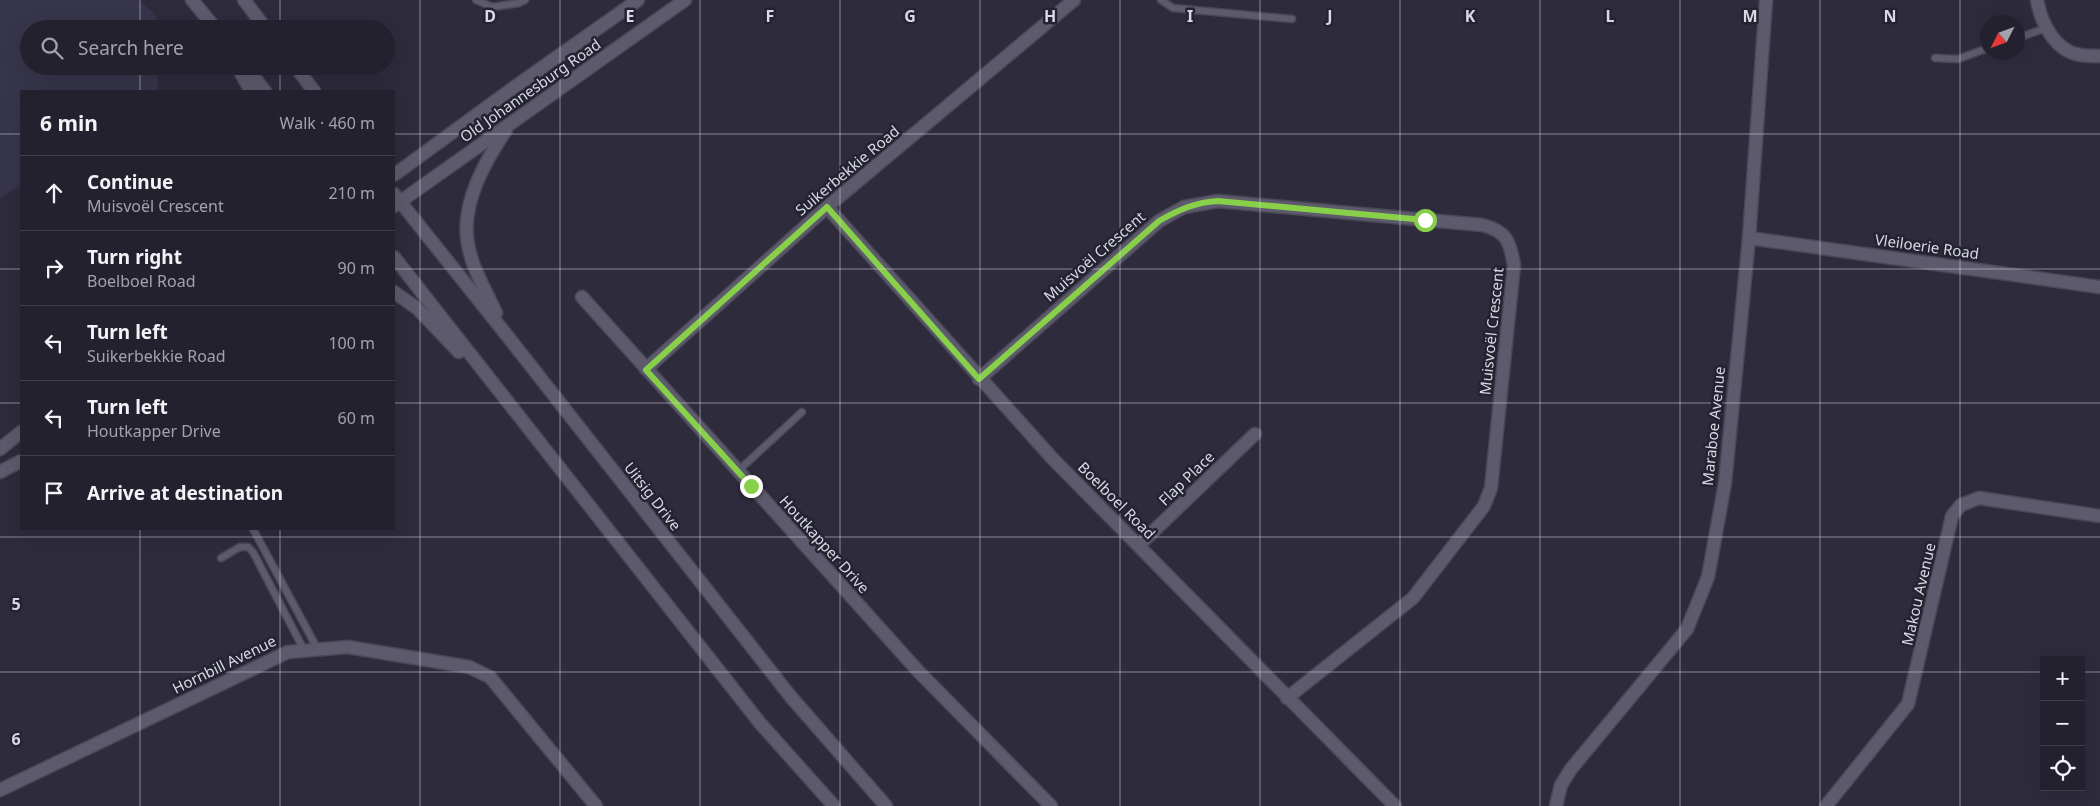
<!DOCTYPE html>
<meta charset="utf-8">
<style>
:root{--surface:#22212d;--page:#2a2935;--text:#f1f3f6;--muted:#a2a3aa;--line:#3f3e49}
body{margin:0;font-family:"Noto Sans",sans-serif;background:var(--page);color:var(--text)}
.controls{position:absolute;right:15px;bottom:15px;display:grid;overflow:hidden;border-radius:0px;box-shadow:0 5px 20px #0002}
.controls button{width:45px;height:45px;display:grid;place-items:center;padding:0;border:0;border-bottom:1px solid var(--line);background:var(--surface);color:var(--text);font:25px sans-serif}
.compass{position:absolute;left:1980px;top:15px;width:45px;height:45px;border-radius:50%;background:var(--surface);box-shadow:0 5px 20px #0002;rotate:228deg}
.stop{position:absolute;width:15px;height:15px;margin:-11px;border:4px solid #88cf4a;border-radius:50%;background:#fff}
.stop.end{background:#88cf4a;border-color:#fff;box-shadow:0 1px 5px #0008}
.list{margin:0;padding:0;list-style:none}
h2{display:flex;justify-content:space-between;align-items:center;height:65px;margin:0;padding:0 20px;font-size:21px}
h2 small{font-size:16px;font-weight:400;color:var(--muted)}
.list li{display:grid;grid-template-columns:32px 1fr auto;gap:15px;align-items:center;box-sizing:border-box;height:75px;padding:0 20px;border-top:1px solid var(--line)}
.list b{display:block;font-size:19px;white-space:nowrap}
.list p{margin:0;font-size:16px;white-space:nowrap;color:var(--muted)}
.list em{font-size:16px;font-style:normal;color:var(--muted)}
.icon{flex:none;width:28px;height:28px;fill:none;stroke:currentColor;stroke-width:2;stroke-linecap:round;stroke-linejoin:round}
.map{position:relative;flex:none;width:2100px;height:806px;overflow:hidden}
.search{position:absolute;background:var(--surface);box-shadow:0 5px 20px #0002;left:20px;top:20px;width:375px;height:55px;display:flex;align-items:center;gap:12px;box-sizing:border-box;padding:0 18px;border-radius:28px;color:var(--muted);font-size:19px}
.panel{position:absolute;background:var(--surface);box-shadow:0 5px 20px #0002;left:20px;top:90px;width:375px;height:440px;border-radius:0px}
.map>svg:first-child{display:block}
.built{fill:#37354b}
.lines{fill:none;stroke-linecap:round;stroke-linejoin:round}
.lane-casing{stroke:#494855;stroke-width:9}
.street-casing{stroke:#494855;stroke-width:15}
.secondary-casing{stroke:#494855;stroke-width:15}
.lane{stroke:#5c5a6c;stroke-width:6}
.street{stroke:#5c5a6c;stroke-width:12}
.secondary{stroke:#5c5a6c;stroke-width:12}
.route{stroke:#88cf4a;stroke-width:6}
.grid{fill:none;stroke:#d9d9e3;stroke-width:1;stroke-opacity:0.55}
.labels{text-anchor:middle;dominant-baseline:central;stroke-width:5;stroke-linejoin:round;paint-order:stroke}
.street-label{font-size:15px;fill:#d9d9e3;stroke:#242332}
.grid-label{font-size:16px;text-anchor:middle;font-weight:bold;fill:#d9d9e3;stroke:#242332;stroke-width:5;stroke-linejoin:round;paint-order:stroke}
</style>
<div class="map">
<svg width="2100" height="806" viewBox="0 0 2100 806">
<rect width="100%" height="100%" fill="#2e2c3c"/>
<polygon class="built" points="0,0 138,0 156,15 156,29 29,29 29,66 157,66 158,91 21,91 21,185 0,198"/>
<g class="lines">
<g class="lane-casing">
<g id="lane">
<polyline points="476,0 492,7 519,3 525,0"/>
<polyline points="1161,0 1173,8 1292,19"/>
<polyline points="2018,38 2046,28"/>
<polyline points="1935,58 1958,59 1988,48"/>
<polyline points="738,471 802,412"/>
<polyline points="253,529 317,648"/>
<polyline points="221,558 240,547 248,547 253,552 304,650"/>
</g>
</g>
<g class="street-casing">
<g id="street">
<path d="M2037,0C2041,23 2055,51 2080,55C2087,56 2094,56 2100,56"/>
<polyline points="827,207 1052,458 1395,806"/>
<polyline points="1749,238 2100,287"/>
<polyline points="582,297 919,672 1051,806"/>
<polyline points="646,369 827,207 1074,0"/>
<path d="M979,379L1159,221L1184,207L1218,201L1482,225C1507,231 1510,242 1514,265L1491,488L1484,506L1413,598L1287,698"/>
<polyline points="1139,545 1255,434"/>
<polyline points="0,790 288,652 348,647 469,667 490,677 596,806"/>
<polyline points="1556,806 1561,785 1571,769 1687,629 1708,577 1725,483 1749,238 1766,0"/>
<polyline points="1826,806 1908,704 1952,516 1961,505 1979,498 2100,516"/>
</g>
</g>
<g class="secondary-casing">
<g id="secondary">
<polyline points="192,0 216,29"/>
<polyline points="244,0 266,29"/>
<polyline points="237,66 251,91"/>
<polyline points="245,66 265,91"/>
<polyline points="295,66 314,91"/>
<polyline points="394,175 509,91 638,0"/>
<polyline points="394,194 505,333 791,697 886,806"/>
<polyline points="394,206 685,0"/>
<polyline points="394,257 760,723 834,806"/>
<polyline points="394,292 418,309 459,352"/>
<path d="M496,313C485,289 469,263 467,237C463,200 486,160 506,130"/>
<polyline points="0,449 21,432"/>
<polyline points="0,472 21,461"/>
</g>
</g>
<use href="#lane" class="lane"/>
<use href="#street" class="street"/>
<use href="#secondary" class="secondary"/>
</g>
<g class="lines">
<path class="route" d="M751,486L646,370L827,207L979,379L1159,221C1178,210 1196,202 1218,201L1425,220"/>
</g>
<path class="grid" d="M140,0V29M280,0V29M420,0V806M560,0V806M700,0V806M840,0V806M980,0V806M1120,0V806M1260,0V806M1400,0V806M1540,0V806M1680,0V806M1820,0V806M1960,0V806M140,66V91M280,66V91M0,134H21M394,134H2100M0,269H21M394,269H2100M0,403H21M394,403H2100M140,529V806M280,529V806M0,537H2100M0,672H2044M2081,672H2100"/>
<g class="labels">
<g class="street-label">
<text transform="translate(530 90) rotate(-35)">Old Johannesburg Road</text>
<text transform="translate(847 170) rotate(-40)">Suikerbekkie Road</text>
<text transform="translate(1927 246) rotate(8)">Vleiloerie Road</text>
<text transform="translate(1094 256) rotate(-41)">Muisvoël Crescent</text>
<text transform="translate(1491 331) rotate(-84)">Muisvoël Crescent</text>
<text transform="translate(1713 426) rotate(-84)">Maraboe Avenue</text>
<text transform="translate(1186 478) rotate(-44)">Flap Place</text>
<text transform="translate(653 496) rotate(52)">Uitsig Drive</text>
<text transform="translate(1117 500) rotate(45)">Boelboel Road</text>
<text transform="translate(825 544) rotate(48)">Houtkapper Drive</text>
<text transform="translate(1918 594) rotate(-77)">Makou Avenue</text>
<text transform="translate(224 664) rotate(-26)">Hornbill Avenue</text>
</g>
</g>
<g class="grid-label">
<text x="490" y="22">D</text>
<text x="630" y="22">E</text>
<text x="770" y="22">F</text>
<text x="910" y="22">G</text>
<text x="1050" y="22">H</text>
<text x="1190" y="22">I</text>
<text x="1330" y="22">J</text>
<text x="1470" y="22">K</text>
<text x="1610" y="22">L</text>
<text x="1750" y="22">M</text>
<text x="1890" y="22">N</text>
<text x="16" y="610">5</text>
<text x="16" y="745">6</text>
</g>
</svg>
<div class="controls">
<button>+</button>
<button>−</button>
<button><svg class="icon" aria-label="locate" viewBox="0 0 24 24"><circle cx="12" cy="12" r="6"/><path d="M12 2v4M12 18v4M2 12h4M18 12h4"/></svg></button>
</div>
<svg class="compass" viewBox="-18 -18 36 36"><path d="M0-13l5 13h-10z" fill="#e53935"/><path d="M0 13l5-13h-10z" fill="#a2a3aa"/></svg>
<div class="stop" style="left:1425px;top:220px"></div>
<div class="stop end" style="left:751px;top:486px"></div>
<div class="search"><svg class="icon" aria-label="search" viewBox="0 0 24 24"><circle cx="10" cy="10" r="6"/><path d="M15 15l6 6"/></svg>Search here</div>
<section class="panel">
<h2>6 min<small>Walk · 460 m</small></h2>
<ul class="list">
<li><svg class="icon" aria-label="ahead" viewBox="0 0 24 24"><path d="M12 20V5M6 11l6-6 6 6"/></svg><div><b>Continue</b><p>Muisvoël Crescent</p></div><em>210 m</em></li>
<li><svg class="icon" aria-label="right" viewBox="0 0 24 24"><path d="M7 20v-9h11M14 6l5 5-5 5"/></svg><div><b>Turn right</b><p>Boelboel Road</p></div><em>90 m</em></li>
<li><svg class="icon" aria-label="left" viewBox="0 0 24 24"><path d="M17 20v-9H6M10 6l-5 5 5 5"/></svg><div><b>Turn left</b><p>Suikerbekkie Road</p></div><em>100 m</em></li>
<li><svg class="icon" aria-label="left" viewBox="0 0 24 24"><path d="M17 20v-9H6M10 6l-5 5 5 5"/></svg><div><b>Turn left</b><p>Houtkapper Drive</p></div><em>60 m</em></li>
<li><svg class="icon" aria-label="arrive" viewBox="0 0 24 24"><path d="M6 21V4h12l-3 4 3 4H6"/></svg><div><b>Arrive at destination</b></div></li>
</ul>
</section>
</div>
